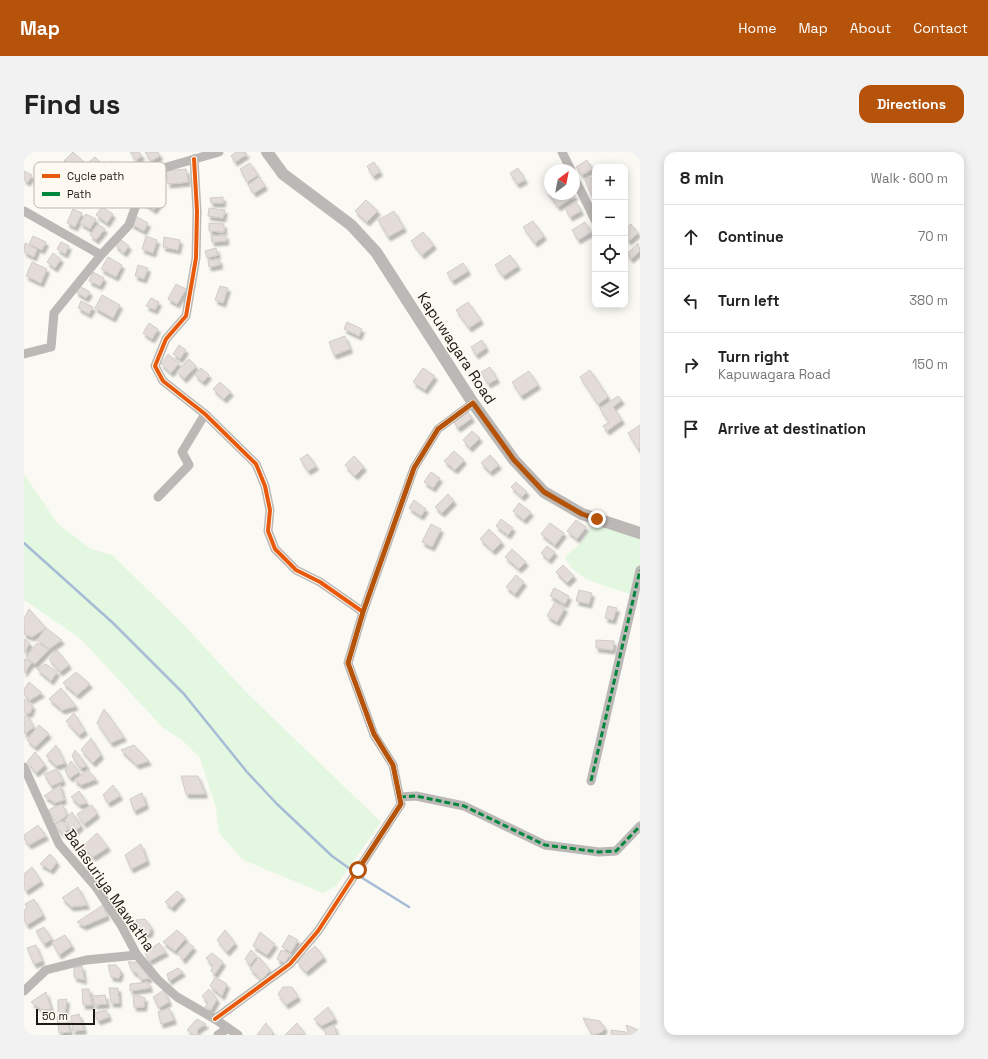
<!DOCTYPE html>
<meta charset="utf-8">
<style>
:root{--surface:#fff;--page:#f2f2f2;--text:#222;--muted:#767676;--line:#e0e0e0;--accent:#b45309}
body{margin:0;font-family:"Space Grotesk",sans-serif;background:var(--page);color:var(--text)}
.controls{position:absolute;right:12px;top:12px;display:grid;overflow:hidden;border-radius:8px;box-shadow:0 2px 10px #0003}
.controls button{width:36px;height:36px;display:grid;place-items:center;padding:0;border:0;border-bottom:1px solid var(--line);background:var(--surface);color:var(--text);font:20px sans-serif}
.compass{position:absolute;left:520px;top:12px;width:36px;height:36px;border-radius:50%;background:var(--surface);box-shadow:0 2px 10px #0003;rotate:32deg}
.scale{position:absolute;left:12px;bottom:10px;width:59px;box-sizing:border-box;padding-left:4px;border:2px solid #1e1a12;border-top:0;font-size:11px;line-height:14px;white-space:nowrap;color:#1e1a12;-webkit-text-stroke:3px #fefaf1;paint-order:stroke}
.stop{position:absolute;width:12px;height:12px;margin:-9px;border:3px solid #b45309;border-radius:50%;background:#fff}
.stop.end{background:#b45309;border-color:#fff;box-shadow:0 1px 4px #0008}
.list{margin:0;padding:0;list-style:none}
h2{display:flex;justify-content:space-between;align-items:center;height:52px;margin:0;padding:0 16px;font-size:17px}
h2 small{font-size:13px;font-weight:400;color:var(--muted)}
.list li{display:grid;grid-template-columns:26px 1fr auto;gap:12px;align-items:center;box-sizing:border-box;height:64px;padding:0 16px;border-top:1px solid var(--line)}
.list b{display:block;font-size:15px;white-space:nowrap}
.list p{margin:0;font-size:13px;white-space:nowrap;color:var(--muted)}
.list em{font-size:13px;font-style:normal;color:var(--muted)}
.icon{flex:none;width:22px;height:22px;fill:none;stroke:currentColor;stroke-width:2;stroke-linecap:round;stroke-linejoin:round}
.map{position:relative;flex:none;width:616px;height:883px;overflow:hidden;border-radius:12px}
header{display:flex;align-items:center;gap:24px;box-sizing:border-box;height:56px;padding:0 20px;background:var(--accent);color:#fff}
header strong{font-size:19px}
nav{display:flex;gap:22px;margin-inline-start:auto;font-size:14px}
.intro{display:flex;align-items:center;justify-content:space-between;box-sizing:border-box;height:96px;padding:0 24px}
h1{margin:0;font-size:28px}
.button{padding:10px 18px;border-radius:12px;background:var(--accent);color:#fff;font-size:14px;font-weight:700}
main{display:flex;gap:24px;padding:0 24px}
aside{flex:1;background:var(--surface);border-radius:12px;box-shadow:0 2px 10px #0003}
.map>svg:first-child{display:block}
.green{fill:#e4f7e1}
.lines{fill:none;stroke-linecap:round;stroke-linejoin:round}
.stream{stroke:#a6bcd6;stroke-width:2.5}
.building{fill:#e3dcd9;stroke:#d2ccc9;filter:url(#shadow)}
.minor{stroke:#bbb8b5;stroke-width:9}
.tertiary{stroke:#bbb8b5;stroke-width:12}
.quiet{stroke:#00873e;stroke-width:3;stroke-dasharray:6 3;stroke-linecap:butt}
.cycleway-casing{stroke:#fefaf1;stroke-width:6}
.cycleway{stroke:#e8590c;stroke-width:4}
.route{stroke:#b45309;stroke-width:5}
.labels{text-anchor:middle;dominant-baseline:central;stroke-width:3;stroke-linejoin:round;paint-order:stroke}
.street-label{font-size:15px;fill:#1e1a12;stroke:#fefaf1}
.key{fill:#fefaf1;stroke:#bbb7ae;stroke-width:1}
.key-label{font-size:11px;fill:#1e1a12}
</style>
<header>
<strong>Map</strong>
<nav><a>Home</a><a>Map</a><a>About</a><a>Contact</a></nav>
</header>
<div class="intro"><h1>Find us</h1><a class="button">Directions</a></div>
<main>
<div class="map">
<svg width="616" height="883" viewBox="0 0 616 883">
<defs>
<filter id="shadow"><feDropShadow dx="2.5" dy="4" stdDeviation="1" flood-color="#0004"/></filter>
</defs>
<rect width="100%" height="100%" fill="#fbf9f4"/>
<g class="green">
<polygon points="0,322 34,372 67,397 88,403 159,472 222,540 357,670 312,734 299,741 219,708 195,681 192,656 176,606 158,588 139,576 57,487 0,448"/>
<path d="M571,370L616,386V421L606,442C584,434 550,429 541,405L558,390Z"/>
</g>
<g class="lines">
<polyline class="stream" points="0,391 89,471 160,542 223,620 253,652 308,704 340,727 385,755"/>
</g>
<g class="building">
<polygon points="49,0 60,10 51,19 40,9"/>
<polygon points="106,0 115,0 118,4 112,8"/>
<polygon points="121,0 134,0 136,4 127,9"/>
<polygon points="212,0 221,0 223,2 211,10 207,4"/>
<polygon points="71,5 78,12 72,18 65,10"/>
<polygon points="563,8 568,17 558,23 552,15"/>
<polygon points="88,9 95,17 86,26 79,18"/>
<polygon points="350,10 356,20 349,24 343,14"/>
<polygon points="226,11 234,23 223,30 216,17"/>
<polygon points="494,16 501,28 493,32 486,21"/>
<polygon points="162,17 164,30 144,32 142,19"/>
<polygon points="0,19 8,23 4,30 0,28"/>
<polygon points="571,24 571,43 568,44 561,28"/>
<polygon points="235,25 241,34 230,41 224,33"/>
<polygon points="526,36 526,42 550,42 551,44 534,55 522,38"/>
<polygon points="123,38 137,49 130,58 116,48"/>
<polygon points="199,45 199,51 187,51 186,46"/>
<polygon points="342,48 354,59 343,70 331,59"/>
<polygon points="552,50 557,59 546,65 541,56"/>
<polygon points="78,55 89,62 83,71 72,63"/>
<polygon points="185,56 201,58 199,66 184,64"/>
<polygon points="49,57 58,61 51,75 43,71"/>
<polygon points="370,59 380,76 364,85 354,68"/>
<polygon points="62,62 72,67 66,77 56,71"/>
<polygon points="111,64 124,71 120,79 107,72"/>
<polygon points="509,69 520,84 511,91 499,75"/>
<polygon points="561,70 567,80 554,88 548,78"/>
<polygon points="185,71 200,72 200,80 185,79"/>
<polygon points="74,72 81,77 72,88 66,83"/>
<polygon points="607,72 614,81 605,89 601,84 601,77"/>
<polygon points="399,80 410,93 398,103 387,89"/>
<polygon points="202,83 202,89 188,90 187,84"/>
<polygon points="9,84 22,90 18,98 5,92"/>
<polygon points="122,84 133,88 129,101 118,97"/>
<polygon points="140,85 156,88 154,98 139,95"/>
<polygon points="96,87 105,94 100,101 91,93"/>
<polygon points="37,90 45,94 41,102 33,97"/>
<polygon points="1,91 13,97 10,105 0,100"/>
<polygon points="614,91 616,99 607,107 603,102"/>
<polygon points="192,96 194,103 183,106 181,99"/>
<polygon points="29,101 37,107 31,116 23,110"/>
<polygon points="486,103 494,114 479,124 471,113"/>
<polygon points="84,105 98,113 92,125 77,117"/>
<polygon points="195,107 196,113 185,115 184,108"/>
<polygon points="8,110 23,117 17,131 2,124"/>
<polygon points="439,111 444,119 428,129 423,121"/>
<polygon points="114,113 124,116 120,127 111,124"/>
<polygon points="69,120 80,126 76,134 65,129"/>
<polygon points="152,132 162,137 153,152 144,147"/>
<polygon points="55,134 66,140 62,146 52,140"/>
<polygon points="196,134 204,136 199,151 191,148"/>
<polygon points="78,143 96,153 89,166 71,156"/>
<polygon points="127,146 135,150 131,158 122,154"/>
<polygon points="57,149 69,155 65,162 54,156"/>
<polygon points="444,150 457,168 445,176 432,158"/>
<polygon points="323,170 338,177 335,184 320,177"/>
<polygon points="125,171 134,177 128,187 119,181"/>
<polygon points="321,184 326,197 310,203 305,190"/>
<polygon points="458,188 462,196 452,203 447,195"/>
<polygon points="155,193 162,198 156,207 149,202"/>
<polygon points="144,202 155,211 147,221 137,212"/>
<polygon points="165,207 172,214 160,227 153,219"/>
<polygon points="466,215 473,227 464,232 457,220"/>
<polygon points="177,216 185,223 179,230 171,223"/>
<polygon points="399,216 411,224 401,238 389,230"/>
<polygon points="566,218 584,245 574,252 556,225"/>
<polygon points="505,219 514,233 497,244 488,230"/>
<polygon points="196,230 207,240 200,247 189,237"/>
<polygon points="594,244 598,248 589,255 598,268 583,279 579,274 585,270 576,257"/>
<polygon points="444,260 448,266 434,276 430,271"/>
<polygon points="616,273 616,296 614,297 604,281"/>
<polygon points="448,279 456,286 446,296 439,288"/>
<polygon points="430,299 440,308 431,318 420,309"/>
<polygon points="284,302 292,314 284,319 276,307"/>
<polygon points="466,303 475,313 466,320 457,311"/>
<polygon points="330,304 340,315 331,324 321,313"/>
<polygon points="407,320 416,326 409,336 400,330"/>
<polygon points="492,330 503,340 498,345 487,335"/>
<polygon points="424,342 430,349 418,361 411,355"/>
<polygon points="390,348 402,357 397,364 385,356"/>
<polygon points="495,351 507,360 500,368 489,359"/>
<polygon points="477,367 489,376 484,383 472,374"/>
<polygon points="552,368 562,375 553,387 543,379"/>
<polygon points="526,371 540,381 531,393 517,382"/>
<polygon points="407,372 417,377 408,395 398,390"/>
<polygon points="465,377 478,390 469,399 456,387"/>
<polygon points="523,394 531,400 525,408 517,401"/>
<polygon points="488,397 502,410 495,417 481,405"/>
<polygon points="539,413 550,424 543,431 532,420"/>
<polygon points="492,423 500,430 491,442 482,435"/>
<polygon points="530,436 545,444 541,452 526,444"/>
<polygon points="555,438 568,441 565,452 552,449"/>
<polygon points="531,450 541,456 533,470 523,464"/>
<polygon points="584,454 593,456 589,468 581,466"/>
<polygon points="5,457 22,476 8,485 0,482 0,467"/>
<polygon points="22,476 38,488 25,497 13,488"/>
<polygon points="0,487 6,491 0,501"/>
<polygon points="572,488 590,489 589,498 572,496"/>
<polygon points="13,491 25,497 11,512 2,506"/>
<polygon points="33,498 45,513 36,520 25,507"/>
<polygon points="0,507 8,510 0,521"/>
<polygon points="22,512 33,520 27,529 13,517"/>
<polygon points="52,520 66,532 53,543 39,531"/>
<polygon points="5,530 18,541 6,548 0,543 0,537"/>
<polygon points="37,536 52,554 38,558 25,547"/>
<polygon points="0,547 9,554 6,561 0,561"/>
<polygon points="80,557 100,585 87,591 73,571"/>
<polygon points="50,561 61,579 55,583 42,569"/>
<polygon points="2,562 10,575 0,582 0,565"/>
<polygon points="15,573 25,582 11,595 3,588"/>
<polygon points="67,586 77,603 69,611 57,598"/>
<polygon points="32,593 41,611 32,614 22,604"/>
<polygon points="110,593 125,609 113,613 97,598"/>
<polygon points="51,598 63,614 56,616 48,604"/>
<polygon points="11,600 21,613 12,621 3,610"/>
<polygon points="47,609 55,620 46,626 41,619"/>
<polygon points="33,617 39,629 27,634 20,622"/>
<polygon points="64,618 72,627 57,633 50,628"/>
<polygon points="157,624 174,624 181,642 162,642"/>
<polygon points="36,633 40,648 31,651 20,644"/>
<polygon points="89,633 96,644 84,651 79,643"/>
<polygon points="55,639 63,651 55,653 47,645"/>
<polygon points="118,641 122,653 110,659 106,647"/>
<polygon points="38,652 43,663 33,671 24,658"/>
<polygon points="68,653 73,662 60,672 53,662"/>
<polygon points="48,660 57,674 49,681 41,668"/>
<polygon points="39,669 44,677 39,682 30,672"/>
<polygon points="14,673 22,684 5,693 0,687 0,683"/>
<polygon points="73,681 84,695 69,705 58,695"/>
<polygon points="117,692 123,709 107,717 101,703"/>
<polygon points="26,702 33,710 27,718 16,712"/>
<polygon points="8,715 17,729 2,739 0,736 0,722"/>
<polygon points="54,735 63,753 47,755 38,746"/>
<polygon points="153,739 159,744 148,756 141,750"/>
<polygon points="10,747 19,763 3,773 0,768 0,758 3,756 1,752"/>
<polygon points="79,753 83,764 60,774 53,770"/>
<polygon points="121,767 127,775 126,781 118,782 112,768"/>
<polygon points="20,775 28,787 20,792 12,779"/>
<polygon points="153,778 162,786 151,799 139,790"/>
<polygon points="201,778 211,791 203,800 193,788"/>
<polygon points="236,780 251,792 243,803 229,794"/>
<polygon points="41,783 48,794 35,803 28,790"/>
<polygon points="265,783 274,788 267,800 258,795"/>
<polygon points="135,791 142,800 125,809 121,801"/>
<polygon points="164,791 170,795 159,808 154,800"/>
<polygon points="12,793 18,809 10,812 3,796"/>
<polygon points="291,794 300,805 282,820 273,810"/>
<polygon points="227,798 233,804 226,813 221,807"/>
<polygon points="257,798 266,802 261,811 253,807"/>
<polygon points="188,801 199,810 191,822 187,819 189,814 182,806"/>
<polygon points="235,805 246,818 238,828 226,817"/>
<polygon points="104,810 113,810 126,826 117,828 113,821 109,820"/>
<polygon points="84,813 92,813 97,819 95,826 87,825"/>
<polygon points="58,814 60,828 50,825 50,816"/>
<polygon points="154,816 159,820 145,829 143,822"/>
<polygon points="191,825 203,832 198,844 186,834"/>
<polygon points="124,830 126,836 106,839 106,832"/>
<polygon points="259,835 268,835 274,845 262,853 254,842"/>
<polygon points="85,836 94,836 95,851 87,851"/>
<polygon points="58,837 65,837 68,853 59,853"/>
<polygon points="185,837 193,847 187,858 181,855 184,851 178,844"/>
<polygon points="140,838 145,850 135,856 129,845"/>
<polygon points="22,840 27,857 18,858 7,850"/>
<polygon points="109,842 121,846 120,855 110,855"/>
<polygon points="81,843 83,852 71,853 69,844"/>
<polygon points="43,847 41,861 34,861 34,848"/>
<polygon points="304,855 311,867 297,874 290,867"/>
<polygon points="145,856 150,868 137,872 134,860"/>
<polygon points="82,858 85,865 74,869 70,861"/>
<polygon points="55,862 60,878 49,879 47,864"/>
<polygon points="42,864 46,880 35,881 33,865"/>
<polygon points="559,866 576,869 581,876 578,880 568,883"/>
<polygon points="173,867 182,872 173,878 174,883 169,883 163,878"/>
<polygon points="242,871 249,881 246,883 233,883"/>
<polygon points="273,871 281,882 261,883"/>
<polygon points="310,873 313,883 302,883 300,877"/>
<polygon points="602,873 615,878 614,883 605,883"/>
<polygon points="587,878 602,880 603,883 587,883"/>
</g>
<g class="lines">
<g class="minor">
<polyline points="538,0 547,18"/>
<polyline points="170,7 173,59 172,106 162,164 142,187 131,214 139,229 181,262 232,312 241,334 246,358 244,379 251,397 272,418 296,430 339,460"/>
<polyline points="550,25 571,68"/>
<polyline points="0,59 77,103"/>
<polyline points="0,202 27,195 30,161 77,103 105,73 119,33 136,17 195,0"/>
<polyline points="134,345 165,313 158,300 181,262"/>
<polyline points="0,615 35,692 72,735 97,773 113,803 134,828 153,845 191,867 214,883"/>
<polyline points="567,629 616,418"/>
<polyline points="376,645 392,644 440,654 521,693 575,700 592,699 616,674"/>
<polyline points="334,718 377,652 369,613 350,583 324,511 339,460 390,316 414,277 449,251"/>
<polyline points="0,839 22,818 62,808 113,803"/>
<polyline points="191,867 266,812 294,779 330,724"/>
<polyline points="194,883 204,876"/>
</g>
<polyline class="tertiary" points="243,0 259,22 327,73 352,100 449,251 490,308 520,340 558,362 616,381"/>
<g class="quiet">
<polyline points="567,629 616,418"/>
<polyline points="376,645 392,644 440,654 521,693 575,700 592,699 616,674"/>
</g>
<g class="cycleway-casing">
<g id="cycleway">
<polyline points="170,7 173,59 172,106 162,164 142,187 131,214 139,229 181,262 232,312 241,334 246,358 244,379 251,397 272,418 296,430 339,460"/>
<polyline points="191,867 266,812 294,779 377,652 369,613 350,583 324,511 339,460 390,316 414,277 449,251"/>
</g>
</g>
<use href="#cycleway" class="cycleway"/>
</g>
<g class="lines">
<polyline class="route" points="334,718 377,652 369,613 350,582 324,511 339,460 390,316 414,277 449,251 490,308 520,340 558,362 573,367"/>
</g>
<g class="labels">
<g class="street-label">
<text transform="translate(433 196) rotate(57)">Kapuwagara Road</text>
<text transform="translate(86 738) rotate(55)">Balasuriya Mawatha</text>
</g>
</g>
<rect x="10" y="10" width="132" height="46" rx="6" class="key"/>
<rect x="18" y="22" width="18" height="4" fill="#e8590c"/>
<rect x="18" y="40" width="18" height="4" fill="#00873e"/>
<g class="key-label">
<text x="43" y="28">Cycle path</text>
<text x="43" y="46">Path</text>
</g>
</svg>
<div class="controls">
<button>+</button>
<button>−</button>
<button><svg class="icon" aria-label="locate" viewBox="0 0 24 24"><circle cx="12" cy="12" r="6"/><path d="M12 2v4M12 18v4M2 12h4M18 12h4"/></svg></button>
<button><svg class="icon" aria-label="layers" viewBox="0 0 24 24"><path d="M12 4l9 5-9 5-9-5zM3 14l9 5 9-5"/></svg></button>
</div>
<svg class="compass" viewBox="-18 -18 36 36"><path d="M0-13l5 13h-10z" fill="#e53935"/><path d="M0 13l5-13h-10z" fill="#767676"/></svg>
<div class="scale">50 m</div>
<div class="stop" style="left:334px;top:718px"></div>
<div class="stop end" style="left:573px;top:367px"></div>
</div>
<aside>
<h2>8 min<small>Walk · 600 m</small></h2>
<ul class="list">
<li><svg class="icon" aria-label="ahead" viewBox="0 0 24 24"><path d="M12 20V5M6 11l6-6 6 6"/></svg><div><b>Continue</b></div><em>70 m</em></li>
<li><svg class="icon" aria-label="left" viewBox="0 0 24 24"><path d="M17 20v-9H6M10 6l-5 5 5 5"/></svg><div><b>Turn left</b></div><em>380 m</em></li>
<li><svg class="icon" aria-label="right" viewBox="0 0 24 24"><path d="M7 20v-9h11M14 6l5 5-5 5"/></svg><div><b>Turn right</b><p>Kapuwagara Road</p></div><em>150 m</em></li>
<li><svg class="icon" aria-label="arrive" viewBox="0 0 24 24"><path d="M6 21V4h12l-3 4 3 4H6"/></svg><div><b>Arrive at destination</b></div></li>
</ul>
</aside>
</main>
